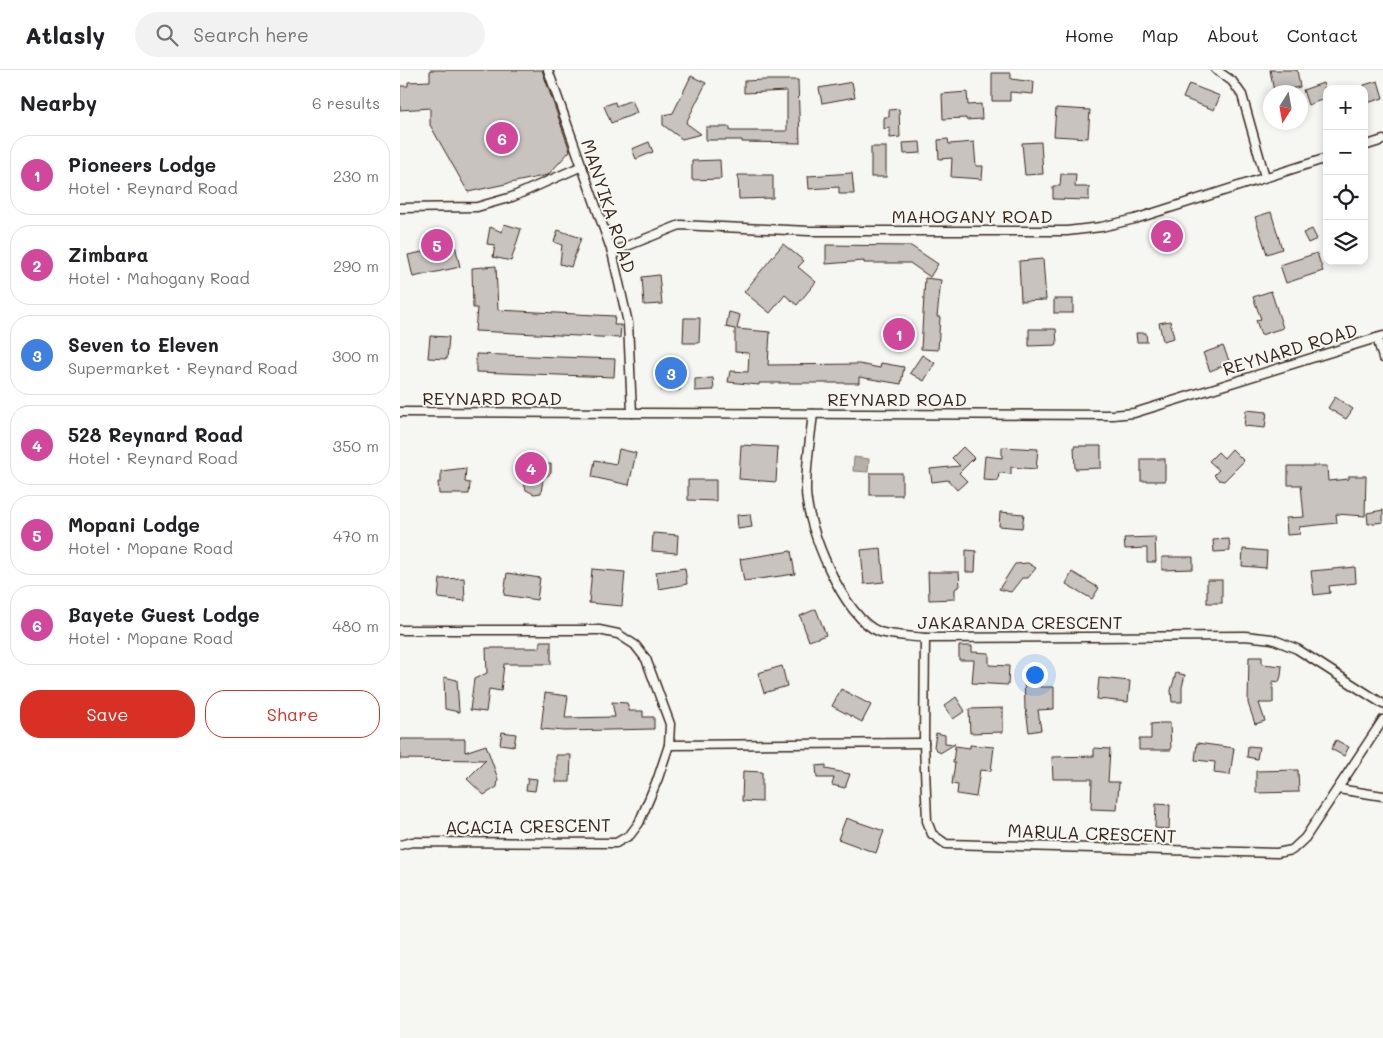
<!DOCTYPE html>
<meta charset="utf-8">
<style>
:root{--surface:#fff;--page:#f2f2f2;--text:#202124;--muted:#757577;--line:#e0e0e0;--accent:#d93025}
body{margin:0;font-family:Mali,sans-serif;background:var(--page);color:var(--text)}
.controls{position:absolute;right:15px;top:15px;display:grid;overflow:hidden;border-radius:10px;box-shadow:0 2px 8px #0003}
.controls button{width:45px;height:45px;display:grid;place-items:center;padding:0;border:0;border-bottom:1px solid var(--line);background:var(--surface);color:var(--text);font:25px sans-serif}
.compass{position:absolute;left:863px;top:15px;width:45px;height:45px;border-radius:50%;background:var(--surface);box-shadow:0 2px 8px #0003;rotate:191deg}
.you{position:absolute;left:634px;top:604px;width:18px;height:18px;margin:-12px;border:4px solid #fff;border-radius:50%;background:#1a73e8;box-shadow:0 0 0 8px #1a73e833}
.badge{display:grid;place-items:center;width:32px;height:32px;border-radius:50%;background:var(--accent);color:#fff;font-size:16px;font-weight:700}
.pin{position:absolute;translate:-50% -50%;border:2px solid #fff;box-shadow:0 1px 5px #0006}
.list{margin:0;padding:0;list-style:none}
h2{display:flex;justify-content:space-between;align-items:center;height:65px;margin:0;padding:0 20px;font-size:21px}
h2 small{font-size:16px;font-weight:400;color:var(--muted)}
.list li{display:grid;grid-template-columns:32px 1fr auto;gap:15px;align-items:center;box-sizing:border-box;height:80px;margin:0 10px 10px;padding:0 10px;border:1px solid var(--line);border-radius:20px}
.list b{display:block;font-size:19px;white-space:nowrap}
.list p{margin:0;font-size:16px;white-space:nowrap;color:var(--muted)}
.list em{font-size:16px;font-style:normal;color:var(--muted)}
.actions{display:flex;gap:10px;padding:15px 20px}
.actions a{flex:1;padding:11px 0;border:1px solid var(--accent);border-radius:20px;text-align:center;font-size:18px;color:var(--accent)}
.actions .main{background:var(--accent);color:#fff}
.icon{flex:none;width:28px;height:28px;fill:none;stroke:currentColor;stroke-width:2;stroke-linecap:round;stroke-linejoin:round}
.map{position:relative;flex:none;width:983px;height:968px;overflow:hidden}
header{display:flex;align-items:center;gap:30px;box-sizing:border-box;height:70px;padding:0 25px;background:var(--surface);border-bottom:1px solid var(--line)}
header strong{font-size:24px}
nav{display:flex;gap:28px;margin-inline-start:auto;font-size:18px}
.search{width:350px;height:45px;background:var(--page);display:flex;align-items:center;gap:12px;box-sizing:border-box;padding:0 18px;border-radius:28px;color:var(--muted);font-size:19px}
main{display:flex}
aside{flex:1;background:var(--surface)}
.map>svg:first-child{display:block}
.water{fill:#b6b0a9;stroke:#857a71}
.building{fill:#c8c3be;stroke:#3b2a1e}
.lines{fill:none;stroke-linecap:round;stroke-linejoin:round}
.street-casing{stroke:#3b2a1e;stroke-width:11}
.street{stroke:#f6f6f2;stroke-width:8}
.labels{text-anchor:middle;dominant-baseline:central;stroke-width:4;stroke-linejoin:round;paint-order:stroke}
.street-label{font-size:18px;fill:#3b2a1e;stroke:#f6f6f2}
</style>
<header>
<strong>Atlasly</strong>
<div class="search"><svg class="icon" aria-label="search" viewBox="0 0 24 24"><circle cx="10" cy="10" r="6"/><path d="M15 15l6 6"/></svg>Search here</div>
<nav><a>Home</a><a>Map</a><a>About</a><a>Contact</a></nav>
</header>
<main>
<aside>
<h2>Nearby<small>6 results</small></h2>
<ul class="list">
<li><span class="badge" style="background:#d1479c">1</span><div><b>Pioneers Lodge</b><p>Hotel · Reynard Road</p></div><em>230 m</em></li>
<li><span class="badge" style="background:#d1479c">2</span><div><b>Zimbara</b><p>Hotel · Mahogany Road</p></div><em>290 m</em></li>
<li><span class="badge" style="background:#3f7fe0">3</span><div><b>Seven to Eleven</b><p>Supermarket · Reynard Road</p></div><em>300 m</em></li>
<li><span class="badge" style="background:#d1479c">4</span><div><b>528 Reynard Road</b><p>Hotel · Reynard Road</p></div><em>350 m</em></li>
<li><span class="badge" style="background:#d1479c">5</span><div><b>Mopani Lodge</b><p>Hotel · Mopane Road</p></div><em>470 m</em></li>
<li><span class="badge" style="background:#d1479c">6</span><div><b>Bayete Guest Lodge</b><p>Hotel · Mopane Road</p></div><em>480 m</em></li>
</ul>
<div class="actions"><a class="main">Save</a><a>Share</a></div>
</aside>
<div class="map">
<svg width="983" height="968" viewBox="0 0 983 968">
<rect width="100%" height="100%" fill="#f6f6f2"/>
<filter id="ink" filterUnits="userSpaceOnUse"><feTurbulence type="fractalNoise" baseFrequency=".02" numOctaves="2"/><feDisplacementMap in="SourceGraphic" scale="10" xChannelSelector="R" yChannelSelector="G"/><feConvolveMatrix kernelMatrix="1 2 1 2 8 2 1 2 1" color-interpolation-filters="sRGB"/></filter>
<g filter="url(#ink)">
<polygon class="water" points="454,387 469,389 468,402 453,401"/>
<g class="building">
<polygon points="30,0 142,0 170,81 148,105 68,122 30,55 30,38 0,40 0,16 8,16 8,12 30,11"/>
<polygon points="870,0 897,0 900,17 874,22"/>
<polygon points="592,3 611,3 611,9 634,12 633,24 610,22 610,31 592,31"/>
<polygon points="291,6 306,13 286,53 301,64 282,69 263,55 263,45 273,43"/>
<polygon points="364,10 398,10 400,73 342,72 342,70 306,70 306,57 330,57 330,61 387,61 387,21 344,23 344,11"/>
<polygon points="978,11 983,28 964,34 964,15"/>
<polygon points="452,12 455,27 422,33 419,18"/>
<polygon points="923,13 927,28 908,35 903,20"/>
<polygon points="789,14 820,26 814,40 783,28"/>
<polygon points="567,22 568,35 581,34 582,49 566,50 566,48 543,49 542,24"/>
<polygon points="232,30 237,43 211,53 204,36 215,32 216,36"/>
<polygon points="656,38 690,40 688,68 654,66"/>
<polygon points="499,39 500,67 490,68 490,58 484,59 484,47 489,47 489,40"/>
<polygon points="548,69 549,74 574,72 576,96 583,96 582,109 551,107 552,88 539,89 538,70"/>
<polygon points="249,72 253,82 236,89 232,79"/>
<polygon points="520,72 521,83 504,84 503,73"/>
<polygon points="641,72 643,104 625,105 622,73"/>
<rect x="471" y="77" width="15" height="30"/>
<polygon points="320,90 321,109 292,110 292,91"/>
<polygon points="452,103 454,124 439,124 439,117 409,119 408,106"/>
<polygon points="661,104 676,104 675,117 689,117 689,130 653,129 653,116 660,116"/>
<polygon points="338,105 373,105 373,128 339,129"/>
<polygon points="871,142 882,179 867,184 855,147"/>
<polygon points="104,154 121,159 111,191 93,187 95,175 87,174 90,157 102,162"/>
<polygon points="912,159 917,169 908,173 903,163"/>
<polygon points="158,160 181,168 171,197 160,194 162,175 154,172"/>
<polygon points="383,174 404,191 398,197 416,212 397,235 385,225 370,243 344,222"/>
<polygon points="55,175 60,197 13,207 8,185"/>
<polygon points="426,175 511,176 538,194 530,207 510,193 464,193 464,191 426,194"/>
<polygon points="917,183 923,201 886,213 880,195"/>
<polygon points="643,189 646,230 621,231 619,191"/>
<polygon points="96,196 98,240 215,246 214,255 221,255 220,268 75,261 77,238 73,238 72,198"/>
<polygon points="259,205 262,234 244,235 242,207"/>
<polygon points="525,208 541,210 537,247 540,247 538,280 521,279"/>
<polygon points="871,221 883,258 861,265 856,250 861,249 853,227"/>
<rect x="654" y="229" width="19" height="14"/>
<polygon points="329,242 340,245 337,259 370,262 368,295 459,294 480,298 481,293 504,297 501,314 459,307 459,313 359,313 359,315 328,312 330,301 348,302 349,283 335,282 335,259 326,257"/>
<polygon points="284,248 300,248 299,273 283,273"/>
<polygon points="770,251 774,268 763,271 759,253"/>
<polygon points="629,259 656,259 657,275 629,276"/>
<polygon points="736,263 746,263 747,272 737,272"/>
<polygon points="30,266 49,267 47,289 28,288"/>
<polygon points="823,276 830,293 810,301 803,283"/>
<polygon points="76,284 215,289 214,307 76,302"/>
<polygon points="522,285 535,293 524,311 510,303"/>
<polygon points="262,291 281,292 280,320 261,320"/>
<polygon points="313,308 314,320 295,321 295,309"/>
<polygon points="935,327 953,339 946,349 928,338"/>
<polygon points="846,340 867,342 865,358 844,356"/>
<polygon points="341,375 378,377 376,412 339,409"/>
<polygon points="674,376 701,376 701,398 675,399"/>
<polygon points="563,377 574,388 559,403 567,411 557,420 548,410 532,412 530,399 560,396 552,388"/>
<polygon points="602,377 638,379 636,399 611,397 611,404 599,403 598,411 583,410 585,386 602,388"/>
<polygon points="219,379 236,383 229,415 192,407 195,390 216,394"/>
<polygon points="832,379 844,391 824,411 819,410 814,405 819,400 809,391 818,382 824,388"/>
<rect x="741" y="389" width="24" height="22"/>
<polygon points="151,394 151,403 143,409 141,423 134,424 126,420 118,395"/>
<polygon points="888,396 927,396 928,411 949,409 949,406 966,406 965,446 936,444 937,453 899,457 900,464 887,465 886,448 904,447 901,415 888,415"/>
<polygon points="66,398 65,412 70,413 69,424 39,424 38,412 41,412 41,401"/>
<rect x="470" y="403" width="32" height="22"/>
<polygon points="288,410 316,410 316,431 288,430"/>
<polygon points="983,440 983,452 968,454 967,443"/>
<polygon points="600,442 624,444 622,458 599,456"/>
<polygon points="350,444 352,457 338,459 337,445"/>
<polygon points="253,463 278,465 277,483 252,481"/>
<polygon points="755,467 756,492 747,492 747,478 725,479 724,468"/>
<polygon points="829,469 830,481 814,482 813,470"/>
<polygon points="481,478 484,512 464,514 461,480"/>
<polygon points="843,479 867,481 866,498 842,496"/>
<polygon points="566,480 576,481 575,502 566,502"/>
<polygon points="391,481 395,504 344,511 340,489"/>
<polygon points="762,487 793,487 793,499 762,500"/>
<polygon points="628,493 636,498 628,508 622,508 611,522 599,519 615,494"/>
<polygon points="955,497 956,513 929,516 930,523 914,525 911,501"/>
<polygon points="285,498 287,514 259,519 256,502"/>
<polygon points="192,499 225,502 222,536 189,533"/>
<polygon points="528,502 559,502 560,516 555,519 555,529 529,530"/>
<polygon points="672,502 699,518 692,529 666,514"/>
<polygon points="107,503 140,508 137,530 104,525"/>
<polygon points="64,508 65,531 38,528 40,509"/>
<rect x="807" y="510" width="15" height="23"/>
<polygon points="416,539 426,565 409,571 400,546"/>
<polygon points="140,571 151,571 151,594 104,594 101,621 89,619 86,642 70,640 74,609 87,603 86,578 140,578"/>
<polygon points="559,576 572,576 572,582 589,583 589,595 609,596 608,615 572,613 574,590 559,590"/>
<polygon points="849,587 862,587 862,594 882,596 881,606 879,612 873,611 873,633 859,633 865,651 855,654 848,633"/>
<polygon points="382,596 387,616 364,623 358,603"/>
<polygon points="640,602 640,617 654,617 654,639 638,640 641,660 629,662 626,640 625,640 624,603"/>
<polygon points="776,603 785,605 782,617 782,632 772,632 771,620"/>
<polygon points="44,607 57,610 59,642 45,639"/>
<polygon points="699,608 730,611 728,632 697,629"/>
<polygon points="441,619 471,635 462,652 432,636"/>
<polygon points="145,623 168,626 165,648 215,647 212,632 227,633 229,641 243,641 243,647 254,647 254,659 164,661 141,659"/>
<polygon points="556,627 565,641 553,649 544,636"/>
<polygon points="603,638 603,662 570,663 569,639"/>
<polygon points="761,653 770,653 771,680 739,680 739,669 751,669 751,654"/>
<polygon points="102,662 116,664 114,676 100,674"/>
<polygon points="536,663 545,665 545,673 555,674 540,683 534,677"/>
<polygon points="0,669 65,669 65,682 86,675 98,709 97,717 84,725 67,709 86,690 0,689"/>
<polygon points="936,670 949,677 944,686 931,679"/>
<polygon points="797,673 834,678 830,705 814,703 815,692 795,690"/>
<polygon points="570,675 594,677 591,701 580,700 576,727 557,724 558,715 552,714 555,693 553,693 555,676 570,678"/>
<polygon points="848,676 859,677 857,689 847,687"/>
<polygon points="694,678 710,679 708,712 719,712 717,740 691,739 692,709 653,709 652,687 694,686"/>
<polygon points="156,685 171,685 170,712 156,712"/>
<polygon points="426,695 426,699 450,704 445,718 432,715 434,708 417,708 416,696"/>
<polygon points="898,700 899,722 856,723 856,701"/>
<polygon points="343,701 362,702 362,732 342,731"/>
<polygon points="128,708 137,709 135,721 126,720"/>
<polygon points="756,734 770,735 769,759 755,758"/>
<polygon points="446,748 484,761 476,783 438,769"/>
</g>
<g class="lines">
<g class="street-casing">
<g id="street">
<polyline points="148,0 212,182 228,253 232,343"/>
<polyline points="816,0 832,11 842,25 865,107"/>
<polyline points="964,76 983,70"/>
<polyline points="0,138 77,137 112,127 182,96"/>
<polyline points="212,182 280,155 409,161 667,161 701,157 735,149 927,88"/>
<polyline points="977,268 983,288"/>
<polyline points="0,342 713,345 734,343 983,266"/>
<path d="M413,344C410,369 406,395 406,420C406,455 444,550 480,562C494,566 511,566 525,568L845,566L872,569L897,579L983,634"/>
<polyline points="0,560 199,560 218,564 235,575 246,589 270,654 269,675 258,708 239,753 230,765 216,773 12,772 0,775"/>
<polyline points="525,568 524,673 527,751 532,764 546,774 877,783 892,780 905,768 983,650"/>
<polyline points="269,675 524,673"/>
<polyline points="938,719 983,726"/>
</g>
</g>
<use href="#street" class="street"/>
</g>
</g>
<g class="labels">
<g class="street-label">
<text transform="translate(209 136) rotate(72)">MANYIKA ROAD</text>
<text x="572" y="146">MAHOGANY ROAD</text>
<text transform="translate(890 279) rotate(-17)">REYNARD ROAD</text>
<text x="92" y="328">REYNARD ROAD</text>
<text x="497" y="329">REYNARD ROAD</text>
<text x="620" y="552">JAKARANDA CRESCENT</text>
<text transform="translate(128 756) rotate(-1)">ACACIA CRESCENT</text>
<text transform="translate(692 763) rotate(2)">MARULA CRESCENT</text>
</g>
</g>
</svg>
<div class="controls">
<button>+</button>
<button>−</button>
<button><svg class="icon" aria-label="locate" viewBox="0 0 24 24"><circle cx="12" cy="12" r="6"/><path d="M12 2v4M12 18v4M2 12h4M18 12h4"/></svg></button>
<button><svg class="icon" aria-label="layers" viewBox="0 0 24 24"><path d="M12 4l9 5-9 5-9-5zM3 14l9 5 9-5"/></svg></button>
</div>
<svg class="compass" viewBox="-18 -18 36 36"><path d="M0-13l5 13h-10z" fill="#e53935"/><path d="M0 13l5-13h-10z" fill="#757577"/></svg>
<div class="you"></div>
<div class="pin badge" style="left:499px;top:264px;background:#d1479c">1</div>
<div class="pin badge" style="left:767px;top:166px;background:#d1479c">2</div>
<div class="pin badge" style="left:271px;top:303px;background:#3f7fe0">3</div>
<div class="pin badge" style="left:131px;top:398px;background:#d1479c">4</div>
<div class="pin badge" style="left:37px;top:175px;background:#d1479c">5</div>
<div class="pin badge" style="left:102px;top:68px;background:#d1479c">6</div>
</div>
</main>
